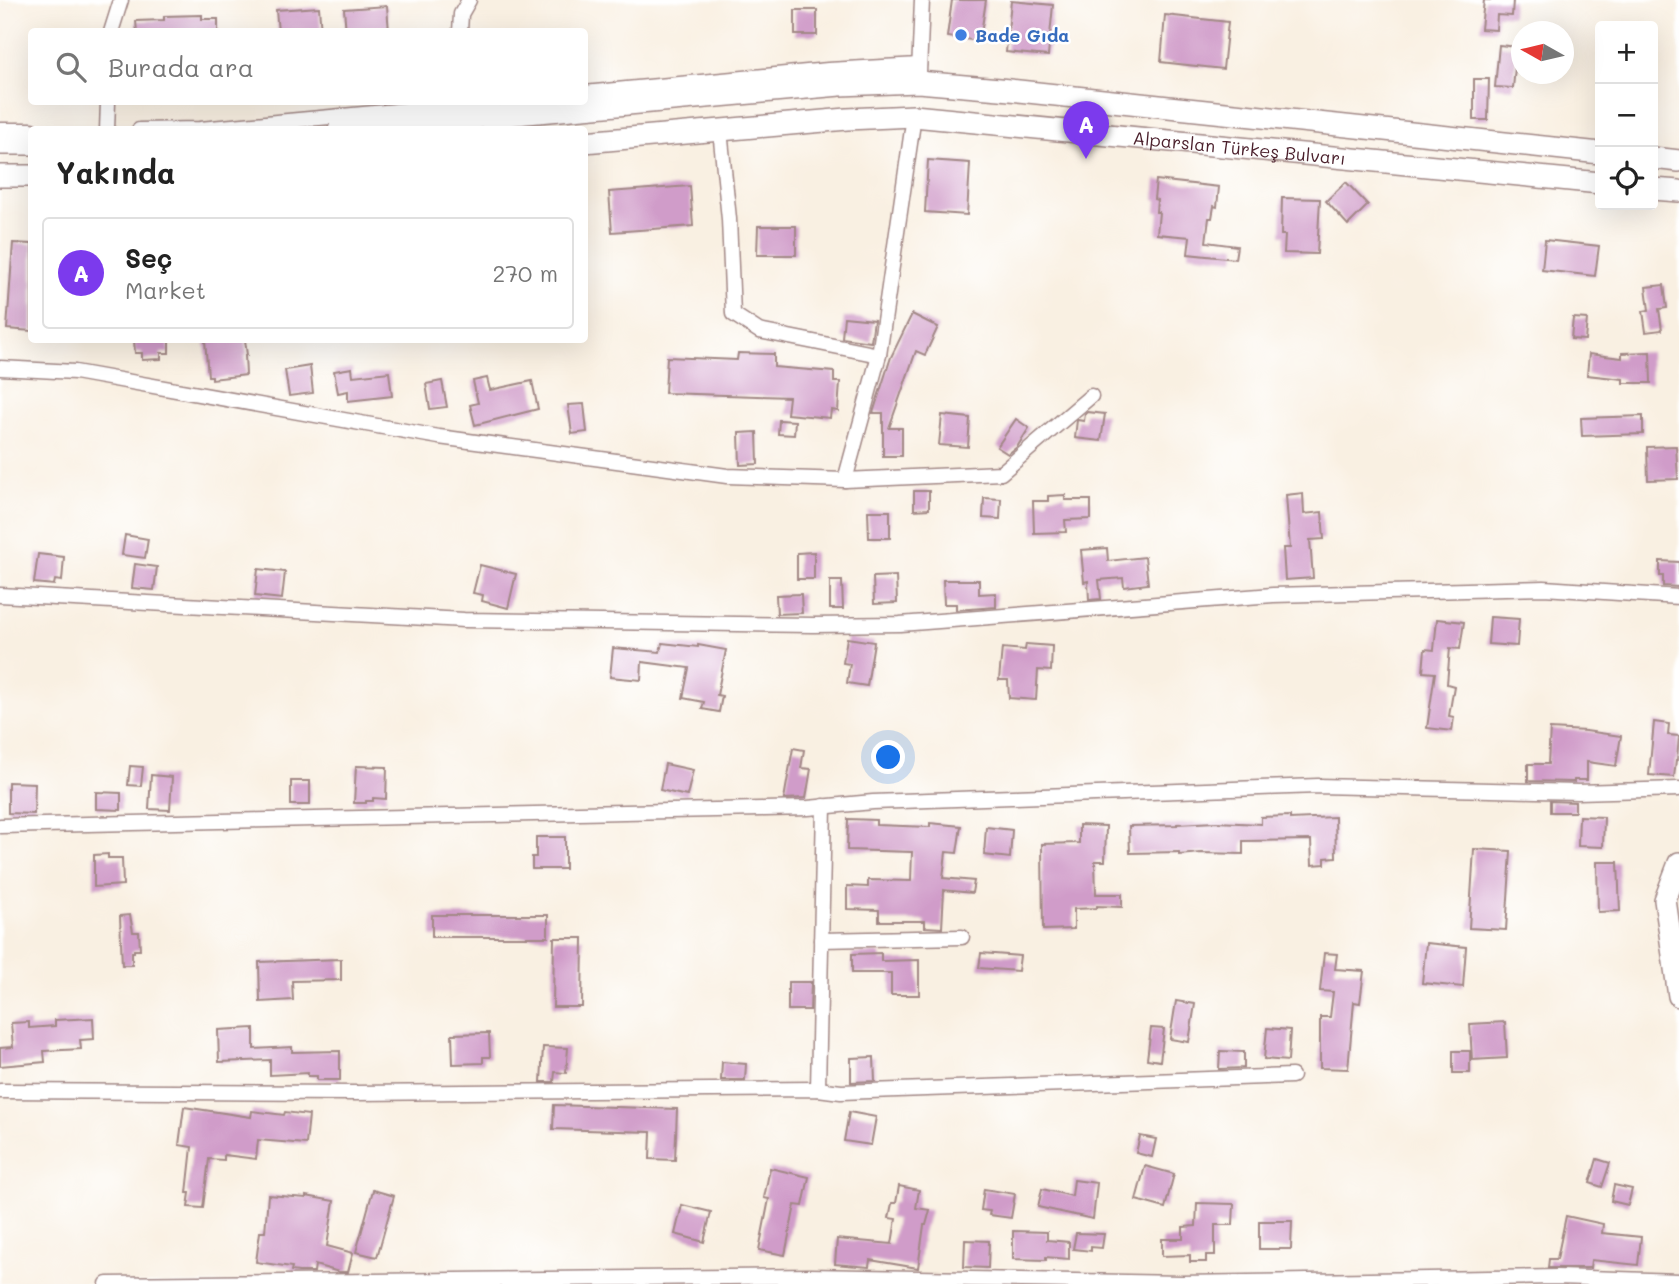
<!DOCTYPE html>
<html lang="tr">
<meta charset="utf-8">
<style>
:root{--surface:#fff;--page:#f2f2f2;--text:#222;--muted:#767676;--line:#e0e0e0;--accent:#7c3aed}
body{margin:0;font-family:Mali,sans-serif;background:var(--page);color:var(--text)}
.controls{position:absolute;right:21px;top:21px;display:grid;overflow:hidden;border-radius:7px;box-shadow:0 7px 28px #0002}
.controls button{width:63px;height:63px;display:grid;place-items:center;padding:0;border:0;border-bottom:2px solid var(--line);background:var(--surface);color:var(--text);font:35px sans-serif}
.compass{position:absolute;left:1511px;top:21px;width:63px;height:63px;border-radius:50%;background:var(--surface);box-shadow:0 7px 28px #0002;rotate:278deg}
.you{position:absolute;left:889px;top:758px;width:24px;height:24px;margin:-18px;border:5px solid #fff;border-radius:50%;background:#1a73e8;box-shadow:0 0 0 10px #1a73e833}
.badge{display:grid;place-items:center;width:46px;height:46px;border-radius:50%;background:var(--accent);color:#fff;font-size:23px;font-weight:700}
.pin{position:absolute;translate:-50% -58px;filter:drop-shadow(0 2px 4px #0008)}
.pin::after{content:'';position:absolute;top:37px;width:24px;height:21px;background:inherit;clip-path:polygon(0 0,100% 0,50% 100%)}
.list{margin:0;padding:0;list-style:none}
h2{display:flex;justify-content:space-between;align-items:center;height:91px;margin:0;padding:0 28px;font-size:30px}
h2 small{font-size:23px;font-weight:400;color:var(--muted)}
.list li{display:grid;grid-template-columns:46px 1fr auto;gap:21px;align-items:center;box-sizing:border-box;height:112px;margin:0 14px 14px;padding:0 14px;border:2px solid var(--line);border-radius:7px}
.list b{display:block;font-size:26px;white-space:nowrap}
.list p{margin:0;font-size:23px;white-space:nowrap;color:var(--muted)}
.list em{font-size:23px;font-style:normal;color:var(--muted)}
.icon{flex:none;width:38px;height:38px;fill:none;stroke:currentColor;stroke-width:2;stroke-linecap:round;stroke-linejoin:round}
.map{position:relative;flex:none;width:1679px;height:1284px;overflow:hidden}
.search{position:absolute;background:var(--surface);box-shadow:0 7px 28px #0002;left:28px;top:28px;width:560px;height:77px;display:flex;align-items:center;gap:18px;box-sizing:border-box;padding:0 24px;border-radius:7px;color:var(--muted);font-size:26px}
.panel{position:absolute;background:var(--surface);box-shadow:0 7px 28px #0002;left:28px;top:126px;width:560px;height:217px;border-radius:7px}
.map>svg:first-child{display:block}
.building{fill:#d09cc9}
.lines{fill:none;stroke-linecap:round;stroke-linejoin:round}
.street-casing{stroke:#a28886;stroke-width:17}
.secondary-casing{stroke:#a28886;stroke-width:24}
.street{stroke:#fff;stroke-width:14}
.secondary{stroke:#fff;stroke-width:21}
.shop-dot{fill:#3f7fe0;stroke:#fff;stroke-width:2.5}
.labels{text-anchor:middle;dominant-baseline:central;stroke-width:5;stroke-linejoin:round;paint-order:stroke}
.shop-label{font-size:18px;font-weight:bold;fill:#366cbe;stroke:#fff;text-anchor:start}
.street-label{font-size:18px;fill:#4a1f2b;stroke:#fff}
</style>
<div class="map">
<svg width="1679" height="1284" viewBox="0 0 1679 1284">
<rect width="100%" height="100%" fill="#fff"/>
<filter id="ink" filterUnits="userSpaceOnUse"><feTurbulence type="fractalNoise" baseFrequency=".0143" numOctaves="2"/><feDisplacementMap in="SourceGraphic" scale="14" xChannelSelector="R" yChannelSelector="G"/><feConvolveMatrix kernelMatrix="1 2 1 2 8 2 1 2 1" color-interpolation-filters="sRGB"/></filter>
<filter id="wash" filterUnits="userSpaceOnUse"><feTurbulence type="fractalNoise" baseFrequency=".00686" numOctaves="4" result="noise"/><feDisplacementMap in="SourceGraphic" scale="28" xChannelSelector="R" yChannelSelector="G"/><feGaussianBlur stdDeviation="1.57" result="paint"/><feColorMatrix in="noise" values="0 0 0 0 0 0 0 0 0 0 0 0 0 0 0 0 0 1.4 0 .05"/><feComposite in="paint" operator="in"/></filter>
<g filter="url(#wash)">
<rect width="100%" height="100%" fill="#f9f0e2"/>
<g id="blocks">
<g class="building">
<polygon points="952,0 986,0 980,41 947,37"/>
<polygon points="1484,0 1513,0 1512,16 1497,15 1496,30 1481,29"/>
<polygon points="1011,1 1053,5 1048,56 1006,52"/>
<polygon points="387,6 389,32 346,32 344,9"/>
<polygon points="319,7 321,32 278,32 276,10"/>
<rect x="795" y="10" width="22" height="25"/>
<polygon points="202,15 202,19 218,19 218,32 137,32 136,21 164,20 164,16"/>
<polygon points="1165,15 1228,22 1223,69 1161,62"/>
<polygon points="1499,45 1517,47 1513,88 1495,87"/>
<polygon points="1474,79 1489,79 1488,120 1474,120"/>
<polygon points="928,160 970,163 967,215 925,212"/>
<polygon points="1156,180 1219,187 1217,207 1214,206 1212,218 1209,218 1206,242 1237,246 1235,259 1188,254 1190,237 1157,234 1159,212 1156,212 1157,200 1154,199"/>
<polygon points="1346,182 1368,205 1348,225 1326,201"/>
<polygon points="690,186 693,226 612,232 609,192"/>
<polygon points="1282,198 1320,199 1317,254 1284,253 1285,235 1281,235"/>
<polygon points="758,226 796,226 796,255 757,255"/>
<polygon points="1545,240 1599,246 1595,276 1542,270"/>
<polygon points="13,243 32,244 32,331 7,329"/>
<polygon points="1664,285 1667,308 1659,309 1662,330 1646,332 1643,311 1649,310 1646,287"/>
<polygon points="912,314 938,327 925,355 916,351 889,428 902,428 902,456 883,456 883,413 873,413 891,357"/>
<polygon points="844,317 874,320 871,342 842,338"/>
<polygon points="1573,318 1587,319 1585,340 1571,339"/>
<polygon points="134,340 169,340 169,353 161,353 161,359 142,360 142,353 135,353"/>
<polygon points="205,340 245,340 247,355 245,355 246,375 212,379 212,376 208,376"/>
<polygon points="1650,352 1651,383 1623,383 1623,379 1587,375 1589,354 1622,358 1622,353"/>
<polygon points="738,353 774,354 774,367 834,372 834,382 840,382 838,411 831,410 830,418 787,414 789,397 665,393 667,357 737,360"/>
<polygon points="310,366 313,393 289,396 285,370"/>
<polygon points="352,368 353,376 389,372 392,396 348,401 348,391 338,393 334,371"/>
<polygon points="487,378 490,390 532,381 538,409 475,425 470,405 478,403 473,381"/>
<polygon points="442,381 447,407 430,409 426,384"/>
<polygon points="584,404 587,432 572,434 568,405"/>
<polygon points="1087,412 1105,414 1101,441 1075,438 1077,420 1084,421 1085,414"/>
<polygon points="942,415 970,418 968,447 939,445"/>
<polygon points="1643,416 1643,434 1582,436 1581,418"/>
<polygon points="1016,419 1029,428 1017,447 1008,454 997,447"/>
<polygon points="779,420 795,421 794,435 778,434"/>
<polygon points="757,432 758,464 740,465 739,433"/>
<polygon points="1676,446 1678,479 1648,480 1647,447"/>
<polygon points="914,491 929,491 929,509 914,510"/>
<polygon points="1303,493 1304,514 1322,512 1324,539 1310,540 1313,578 1285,580 1283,548 1290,548 1286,495"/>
<polygon points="1065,495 1065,500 1091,500 1091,519 1065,520 1066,532 1034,533 1033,501 1048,501 1048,496"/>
<polygon points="984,498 1001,499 1000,519 983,518"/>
<polygon points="868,511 890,511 890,538 869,538"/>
<polygon points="125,535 148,539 145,558 122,555"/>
<polygon points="1107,548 1108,561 1145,557 1148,584 1124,587 1123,578 1099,580 1101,599 1089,600 1088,581 1084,582 1081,550"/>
<polygon points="814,552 814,579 797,579 797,553"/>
<polygon points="38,554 64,557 62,581 55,580 54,585 34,583"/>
<polygon points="1660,561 1679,562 1679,587 1663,586 1663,576 1660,576"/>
<polygon points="135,564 157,567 154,590 132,588"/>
<polygon points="480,565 516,574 508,608 482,601 483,595 473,593"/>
<polygon points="258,569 285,572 282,599 255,596"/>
<polygon points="896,576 897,603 874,604 873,577"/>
<polygon points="943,580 979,580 979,594 996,593 996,607 956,610 956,604 944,604"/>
<polygon points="830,581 842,581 843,609 830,609"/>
<polygon points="801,594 802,613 777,614 776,595"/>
<polygon points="1490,617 1519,619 1517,646 1488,644"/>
<polygon points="1437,619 1464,622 1460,649 1450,648 1447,684 1454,686 1449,716 1454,717 1452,731 1427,728 1435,673 1423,672 1425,649 1434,650"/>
<polygon points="847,638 874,642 867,686 847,683 850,664 843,663"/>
<polygon points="662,643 698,647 698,645 726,650 717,695 722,696 719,712 702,709 704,702 683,698 689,668 642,662 641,680 610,677 613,648 660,652"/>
<polygon points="1026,644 1052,646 1051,671 1038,670 1036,700 1009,698 1008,680 999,680 1002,648 1025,650"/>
<polygon points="1654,722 1669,724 1668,735 1679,736 1677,760 1676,760 1674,777 1649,775"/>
<polygon points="1550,729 1586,731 1621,736 1616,766 1587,762 1587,780 1574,780 1574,782 1528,781 1528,764 1548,764"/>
<polygon points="793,748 804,750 801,768 811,769 806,798 784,799"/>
<polygon points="665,764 693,770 687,796 660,790"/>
<polygon points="130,766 143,767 141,786 128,785"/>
<polygon points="356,766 387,767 386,799 373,798 373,801 366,801 366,803 354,803"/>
<polygon points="151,775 172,777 170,810 149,809"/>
<rect x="291" y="781" width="19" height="24"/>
<polygon points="8,782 35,783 34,814 8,813"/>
<polygon points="96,792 121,793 121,810 96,809"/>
<polygon points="1550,801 1575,802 1575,812 1550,812"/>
<polygon points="1290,816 1290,819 1335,817 1336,857 1325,858 1325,864 1312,865 1311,840 1243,841 1243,854 1201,853 1179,855 1179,852 1130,853 1129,826 1177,825 1177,824 1216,822 1261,824 1261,817"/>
<polygon points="1579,816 1604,817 1603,847 1578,846"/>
<polygon points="848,819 876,820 876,825 930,827 930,823 961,826 957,853 946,852 943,878 974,881 972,893 944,890 942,928 925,927 925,921 879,921 879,910 847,909 847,886 868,887 868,880 911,881 912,852 847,850"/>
<polygon points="1079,825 1106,826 1105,861 1095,861 1096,894 1122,894 1122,907 1097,906 1097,908 1074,909 1074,929 1043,930 1042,844 1079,843"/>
<polygon points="986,827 1012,830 1010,858 984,855"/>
<polygon points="536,837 565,837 565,869 532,869 532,857 536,857"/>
<polygon points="1474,849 1511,851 1506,930 1469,928"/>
<polygon points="108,854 108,858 122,858 123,885 94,887 94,855"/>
<polygon points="1597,862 1618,862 1620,911 1598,912"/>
<polygon points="130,915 133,932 139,932 140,950 134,950 134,952 132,952 132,965 122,965 120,916"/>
<rect x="432" y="915" width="116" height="22"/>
<polygon points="554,938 583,938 582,1007 553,1007"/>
<polygon points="1426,943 1466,947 1463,987 1422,983"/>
<polygon points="881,953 881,961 919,960 919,995 891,995 891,973 852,973 852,954"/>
<polygon points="981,953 1020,956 1018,971 979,968"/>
<polygon points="1324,953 1337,954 1335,969 1364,971 1360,1003 1354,1002 1348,1069 1320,1068 1320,1017 1330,1017 1333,992 1320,991"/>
<polygon points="341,959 341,980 292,981 293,1000 260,1002 259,962"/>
<polygon points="788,982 811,982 810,1010 788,1010"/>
<polygon points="1176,1001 1195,1004 1189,1042 1170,1039"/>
<polygon points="93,1018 94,1039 80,1040 81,1049 44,1051 45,1062 0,1066 0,1048 13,1047 11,1023 29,1022 29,1028 55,1026 55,1020"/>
<polygon points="1505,1022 1507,1058 1472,1060 1470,1024"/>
<polygon points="254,1028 254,1049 292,1047 292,1052 340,1051 340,1080 317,1080 317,1076 308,1076 308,1073 270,1075 270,1060 219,1062 218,1030"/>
<polygon points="1151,1028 1164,1029 1160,1061 1147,1059"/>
<polygon points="1267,1028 1290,1030 1288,1061 1264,1059"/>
<polygon points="489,1033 490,1057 483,1057 483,1063 453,1064 452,1034"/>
<polygon points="543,1047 568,1048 566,1073 555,1072 554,1082 541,1082"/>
<polygon points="1220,1051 1244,1052 1244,1068 1219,1069"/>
<rect x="1453" y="1051" width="17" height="22"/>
<polygon points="874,1057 875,1081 851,1082 851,1058"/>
<polygon points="722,1062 746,1064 745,1080 721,1080"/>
<polygon points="554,1105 677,1109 675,1160 650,1159 651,1132 553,1129"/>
<polygon points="184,1107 251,1117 252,1111 284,1115 285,1112 309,1115 306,1144 258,1140 256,1159 224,1155 224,1160 209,1159 203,1208 188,1207 190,1193 187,1193 192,1147 179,1145"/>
<polygon points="849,1112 876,1117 871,1145 844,1141"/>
<polygon points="1140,1136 1156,1139 1152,1157 1136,1153"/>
<polygon points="1597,1159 1610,1163 1602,1187 1590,1183"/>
<polygon points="1145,1166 1174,1174 1165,1208 1136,1200"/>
<polygon points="770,1168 809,1177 803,1206 795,1205 785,1255 759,1250 769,1199 764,1198"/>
<polygon points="1074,1180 1097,1183 1093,1219 1038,1207 1042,1189 1072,1196"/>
<polygon points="1614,1185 1632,1189 1628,1205 1611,1201"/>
<polygon points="899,1186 919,1190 916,1208 930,1210 926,1225 924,1225 918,1268 870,1260 869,1267 835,1264 837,1239 892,1244 896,1219 889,1218 892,1203 896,1203"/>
<polygon points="984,1189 1015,1194 1011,1218 989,1215 990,1211 981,1210"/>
<polygon points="373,1190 394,1196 377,1257 356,1252"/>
<polygon points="268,1195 306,1198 306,1196 334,1201 327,1246 353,1253 348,1272 339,1272 315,1265 314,1272 299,1272 291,1271 292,1267 256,1262 260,1232 265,1232"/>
<polygon points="1197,1203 1234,1204 1233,1225 1215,1225 1215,1255 1206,1255 1206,1262 1190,1262 1190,1255 1162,1256 1162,1239 1183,1239 1183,1227 1196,1226"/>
<polygon points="682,1205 711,1212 704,1242 675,1234"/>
<polygon points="1566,1216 1603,1224 1602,1233 1641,1237 1638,1265 1591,1260 1590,1268 1548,1268 1549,1259 1557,1259"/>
<polygon points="1259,1221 1292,1221 1291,1249 1259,1249"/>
<polygon points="1013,1231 1047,1232 1047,1240 1069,1242 1069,1259 1046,1257 1046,1260 1013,1259"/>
<polygon points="1076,1233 1104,1234 1102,1248 1091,1247 1091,1251 1073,1249"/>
<polygon points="965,1240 989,1241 988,1268 964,1267"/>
</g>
</g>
</g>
<g filter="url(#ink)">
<use href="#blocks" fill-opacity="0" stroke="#a28886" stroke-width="2"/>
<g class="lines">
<g class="street-casing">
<g id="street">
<polyline points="111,32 121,0"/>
<polyline points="460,32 461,14 469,0"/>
<polyline points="919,73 922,0"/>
<polyline points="584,93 828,70 919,65"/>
<polyline points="0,130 32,130"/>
<polyline points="107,130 108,102"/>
<polyline points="139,130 200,129 494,102"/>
<polyline points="720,130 729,219 733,314 759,331 879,355"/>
<polyline points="0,368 75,372 439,437 727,476 845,480 1001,473 1091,396"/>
<polyline points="845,480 879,355 914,116"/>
<polyline points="0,595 464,620 813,625 900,624 1273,595 1544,588 1679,597"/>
<polyline points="0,826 808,808 873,802 1318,786 1578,792 1679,789"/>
<polyline points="821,940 962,937"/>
<polyline points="818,1089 824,806"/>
<polyline points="0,1091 356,1093 818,1089 841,1092 1292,1076"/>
<polyline points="107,1284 809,1276 1181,1283 1557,1277 1679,1281"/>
</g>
</g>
<g class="secondary-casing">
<g id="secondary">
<polyline points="339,130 840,85 918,82 1000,89 1600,153"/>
<path id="s1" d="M584,142L847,119L914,116L1600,183"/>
<polyline points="0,144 32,144"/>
<polyline points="1653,158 1679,161"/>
<polyline points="0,176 32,176"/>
<polyline points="1653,189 1679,191"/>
<polyline points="1679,863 1665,900 1679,996"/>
</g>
</g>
<use href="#street" class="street"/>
<use href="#secondary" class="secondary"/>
</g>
</g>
<circle class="shop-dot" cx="961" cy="35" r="7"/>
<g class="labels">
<g class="shop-label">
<text x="975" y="35">Bade Gıda</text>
</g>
<g class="street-label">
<text stroke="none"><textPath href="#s1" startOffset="658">Alparslan Türkeş Bulvarı</textPath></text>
</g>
</g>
</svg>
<div class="controls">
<button>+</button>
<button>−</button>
<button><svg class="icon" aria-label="locate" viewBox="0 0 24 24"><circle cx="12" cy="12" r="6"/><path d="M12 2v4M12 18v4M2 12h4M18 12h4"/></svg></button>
</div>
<svg class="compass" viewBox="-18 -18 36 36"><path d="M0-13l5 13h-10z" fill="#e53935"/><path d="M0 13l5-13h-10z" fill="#767676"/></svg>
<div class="you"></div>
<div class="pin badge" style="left:1086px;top:159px">A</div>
<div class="search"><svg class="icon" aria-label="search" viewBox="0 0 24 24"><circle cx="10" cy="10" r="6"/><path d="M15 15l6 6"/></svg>Burada ara</div>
<section class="panel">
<h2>Yakında<small></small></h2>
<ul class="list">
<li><span class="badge">A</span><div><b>Seç</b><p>Market</p></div><em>270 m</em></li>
</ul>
</section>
</div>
